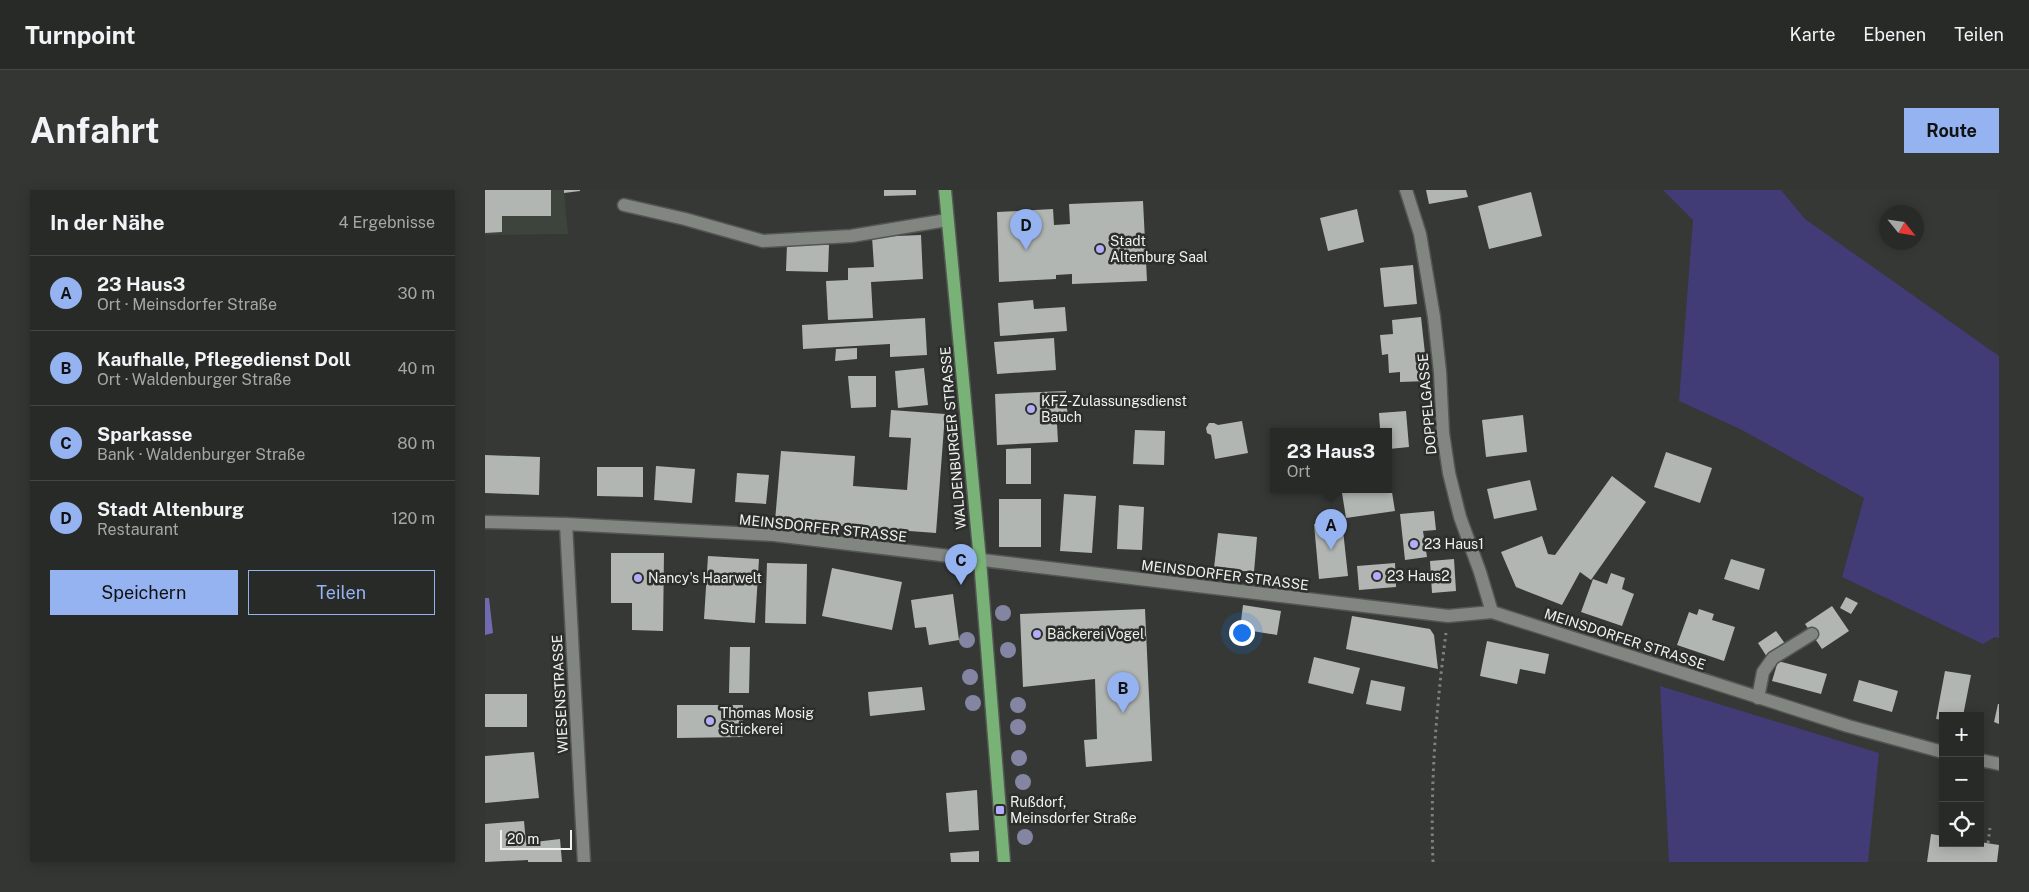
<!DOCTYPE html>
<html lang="de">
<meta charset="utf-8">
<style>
:root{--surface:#282a27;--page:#343633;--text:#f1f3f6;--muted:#a5a7a7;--line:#444644;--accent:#95b2f1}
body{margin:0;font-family:"Public Sans",sans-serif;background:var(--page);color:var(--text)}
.controls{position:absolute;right:15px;bottom:15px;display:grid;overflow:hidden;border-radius:0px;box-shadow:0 2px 12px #0003}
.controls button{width:45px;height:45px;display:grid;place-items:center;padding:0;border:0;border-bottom:1px solid var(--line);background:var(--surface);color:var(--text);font:25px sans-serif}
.compass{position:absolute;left:1394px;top:15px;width:45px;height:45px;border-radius:50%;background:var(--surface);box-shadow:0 2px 12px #0003;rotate:120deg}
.scale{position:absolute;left:15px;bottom:12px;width:72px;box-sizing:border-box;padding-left:5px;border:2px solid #eef1ee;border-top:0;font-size:14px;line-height:18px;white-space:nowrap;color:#eef1ee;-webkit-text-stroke:4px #2b2e2a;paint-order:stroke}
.you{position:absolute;left:756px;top:442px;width:18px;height:18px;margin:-12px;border:4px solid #fff;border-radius:50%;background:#1a73e8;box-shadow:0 0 0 8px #1a73e833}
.badge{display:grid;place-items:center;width:32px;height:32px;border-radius:50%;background:var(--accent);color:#111;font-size:16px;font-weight:700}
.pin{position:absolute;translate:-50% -41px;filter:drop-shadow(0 1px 2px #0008)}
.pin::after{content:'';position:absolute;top:26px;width:18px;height:15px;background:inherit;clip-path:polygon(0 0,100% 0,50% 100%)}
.popup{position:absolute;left:785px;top:238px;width:122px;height:65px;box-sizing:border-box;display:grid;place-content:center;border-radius:0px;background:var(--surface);filter:drop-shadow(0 1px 4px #0005);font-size:16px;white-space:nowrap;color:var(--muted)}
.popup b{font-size:19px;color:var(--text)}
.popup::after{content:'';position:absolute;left:50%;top:100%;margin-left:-10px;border:10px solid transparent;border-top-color:var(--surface)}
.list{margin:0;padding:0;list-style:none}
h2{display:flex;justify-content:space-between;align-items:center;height:65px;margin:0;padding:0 20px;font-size:21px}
h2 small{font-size:16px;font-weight:400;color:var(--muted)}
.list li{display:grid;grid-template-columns:32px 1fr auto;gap:15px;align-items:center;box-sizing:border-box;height:75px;padding:0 20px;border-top:1px solid var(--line)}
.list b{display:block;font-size:19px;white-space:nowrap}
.list p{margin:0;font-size:16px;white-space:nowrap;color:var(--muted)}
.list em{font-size:16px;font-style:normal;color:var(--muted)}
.actions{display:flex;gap:10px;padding:15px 20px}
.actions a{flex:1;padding:11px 0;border:1px solid var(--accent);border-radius:0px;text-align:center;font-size:18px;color:var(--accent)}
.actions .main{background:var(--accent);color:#111}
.icon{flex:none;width:28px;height:28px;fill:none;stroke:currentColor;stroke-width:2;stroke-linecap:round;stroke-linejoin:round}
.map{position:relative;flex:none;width:1514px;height:672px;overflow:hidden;border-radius:0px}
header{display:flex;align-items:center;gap:30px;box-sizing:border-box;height:70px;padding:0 25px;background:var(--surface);border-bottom:1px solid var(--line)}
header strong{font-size:24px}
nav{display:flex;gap:28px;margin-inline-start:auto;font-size:18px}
.intro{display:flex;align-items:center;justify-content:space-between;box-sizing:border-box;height:120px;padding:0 30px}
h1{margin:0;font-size:35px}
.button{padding:12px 22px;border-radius:0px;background:var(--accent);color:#111;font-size:18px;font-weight:700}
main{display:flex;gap:30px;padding:0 30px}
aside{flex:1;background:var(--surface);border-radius:0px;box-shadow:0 2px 12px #0003}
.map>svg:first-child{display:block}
.built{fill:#3c443b}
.green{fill:#413b76}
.water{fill:#706bb0}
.building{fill:#b2b6b2}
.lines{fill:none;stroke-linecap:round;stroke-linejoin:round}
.minor-casing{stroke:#535653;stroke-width:15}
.major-casing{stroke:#535653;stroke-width:15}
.path{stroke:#7e817e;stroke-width:3;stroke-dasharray:2.5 4;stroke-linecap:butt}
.minor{stroke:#828681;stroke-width:12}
.major{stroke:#79b276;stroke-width:12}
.tree{fill:#8485a3}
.poi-dot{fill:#b1adfa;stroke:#2b2e2a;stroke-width:2}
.labels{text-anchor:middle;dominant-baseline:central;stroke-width:5;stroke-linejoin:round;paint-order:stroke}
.poi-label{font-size:14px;fill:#eef1ee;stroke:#2b2e2a;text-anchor:start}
.street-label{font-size:14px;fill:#eef1ee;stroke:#2b2e2a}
</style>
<header>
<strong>Turnpoint</strong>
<nav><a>Karte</a><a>Ebenen</a><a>Teilen</a></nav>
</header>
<div class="intro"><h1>Anfahrt</h1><a class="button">Route</a></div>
<main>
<aside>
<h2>In der Nähe<small>4 Ergebnisse</small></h2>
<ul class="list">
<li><span class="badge">A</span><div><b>23 Haus3</b><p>Ort · Meinsdorfer Straße</p></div><em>30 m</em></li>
<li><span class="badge">B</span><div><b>Kaufhalle, Pflegedienst Doll</b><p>Ort · Waldenburger Straße</p></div><em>40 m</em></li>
<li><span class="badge">C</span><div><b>Sparkasse</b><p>Bank · Waldenburger Straße</p></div><em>80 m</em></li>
<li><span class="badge">D</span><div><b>Stadt Altenburg</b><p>Restaurant</p></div><em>120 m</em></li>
</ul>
<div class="actions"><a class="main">Speichern</a><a>Teilen</a></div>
</aside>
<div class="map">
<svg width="1514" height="672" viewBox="0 0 1514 672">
<rect width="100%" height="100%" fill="#353834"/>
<polygon class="built" points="0,0 79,0 83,44 0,45"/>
<g class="green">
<polygon points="1178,0 1296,0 1320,29 1514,166 1514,448 1510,447 1498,454 1357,387 1379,308 1257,240 1194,211 1208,30"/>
<polygon points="1175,496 1394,563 1383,672 1184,672"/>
</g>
<polygon class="water" points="0,408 4,408 8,443 0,445"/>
<g class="building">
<polygon points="0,0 66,0 66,26 17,26 17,42 0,43"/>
<polygon points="79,0 95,0 95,1 79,3"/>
<polygon points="399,0 431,0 431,5 399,6"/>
<polygon points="941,0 981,0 983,7 944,14"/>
<polygon points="1046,2 1057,46 1004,59 993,16"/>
<polygon points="658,11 662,91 587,94 587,84 571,85 571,89 514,92 512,22 568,19 569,35 585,34 584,14"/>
<polygon points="872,19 879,52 843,61 835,28"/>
<polygon points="436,45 438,89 386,92 388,128 343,130 341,91 363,90 363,78 389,77 387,47"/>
<polygon points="302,54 344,55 343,82 301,81"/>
<polygon points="928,75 932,114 899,117 895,78"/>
<polygon points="548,110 549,119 580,117 582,141 515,146 513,113"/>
<polygon points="936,127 943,191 915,192 915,182 904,183 903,164 897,165 895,145 908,144 907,130"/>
<polygon points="440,128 442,165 405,167 405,154 318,159 317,135"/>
<polygon points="569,148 571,180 512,184 509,152"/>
<polygon points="372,158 372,169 350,171 351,159"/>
<polygon points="439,178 443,215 413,218 410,181"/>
<polygon points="363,186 391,186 391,217 366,218"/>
<polygon points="581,201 583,234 572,234 573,252 512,255 510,204"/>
<polygon points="406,220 460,224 451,343 290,331 296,261 370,266 368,296 422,300 426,248 404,247"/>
<polygon points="921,221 924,257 904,259 904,241 875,241 895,238 894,223"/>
<polygon points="1038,225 1042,262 1001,267 997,230"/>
<polygon points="757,231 763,263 730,269 726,245 722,243 721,238 724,233 729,233 733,235"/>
<polygon points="650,240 680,241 679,275 648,274"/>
<polygon points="546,258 546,294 521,294 521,259"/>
<polygon points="1181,262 1227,278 1215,313 1169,297"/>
<polygon points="0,265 55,267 54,305 0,303"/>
<polygon points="171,276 210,279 207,313 169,310"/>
<polygon points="112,277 158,277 158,307 112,306"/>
<polygon points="252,283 284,285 281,314 250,312"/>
<polygon points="1127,286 1161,312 1106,390 1095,382 1077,415 1031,397 1016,362 1057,346 1063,364 1070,365"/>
<polygon points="1045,290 1052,320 1009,329 1002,299"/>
<polygon points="904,296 906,296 910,321 861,328 857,303 885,299 904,299"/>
<polygon points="579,304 611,306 607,363 575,361"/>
<rect x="514" y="309" width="42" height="48"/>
<polygon points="634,315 659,317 657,360 632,359"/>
<polygon points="949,321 951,340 938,341 942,367 920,370 915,324"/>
<polygon points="857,331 863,386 834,389 829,334"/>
<polygon points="733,343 772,347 769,382 729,378"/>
<polygon points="126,363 179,363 178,441 147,440 147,413 126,413"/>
<polygon points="223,366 274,369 270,433 219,429"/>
<polygon points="969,369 971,401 947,403 945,371"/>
<polygon points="1246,369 1280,379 1274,400 1239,389"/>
<polygon points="282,373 322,374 321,434 280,433"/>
<polygon points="910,373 911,397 874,400 872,376"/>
<polygon points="347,378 417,392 407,440 337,426"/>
<polygon points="1126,383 1140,388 1137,399 1149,404 1137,436 1096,422 1108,389 1122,394"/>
<polygon points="468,404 474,450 444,455 441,437 430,438 426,410"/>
<polygon points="1361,407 1373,413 1366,424 1355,418"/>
<polygon points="758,415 796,421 792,445 755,439"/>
<polygon points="1347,416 1364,441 1337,459 1320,434"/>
<polygon points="660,419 667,571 601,577 599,550 612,549 610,489 538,497 535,424"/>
<polygon points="1214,419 1229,424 1227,430 1250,437 1239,471 1192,455 1204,422 1212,425"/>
<polygon points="867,426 945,439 949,445 953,479 861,459"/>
<polygon points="1291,441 1301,455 1282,467 1273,453"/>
<polygon points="1002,451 1064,464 1060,484 1035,479 1032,494 995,486"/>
<polygon points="245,457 265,457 264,503 244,503"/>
<polygon points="829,467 875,478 868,504 823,493"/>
<polygon points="1293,471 1342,484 1336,504 1287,491"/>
<polygon points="1460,481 1486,485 1478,526 1458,526 1458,530 1451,529"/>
<polygon points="886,490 920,497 916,521 881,514"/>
<polygon points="1374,490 1413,501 1407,522 1368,511"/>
<polygon points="437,497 440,520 385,526 383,502"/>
<rect x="0" y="504" width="42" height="33"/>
<polygon points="1513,514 1514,514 1514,534 1509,532"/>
<polygon points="192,515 258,515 258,547 192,548"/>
<polygon points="49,562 54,608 0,613 0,566"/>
<polygon points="492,600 494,640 464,642 461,603"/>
<polygon points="39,631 41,653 75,649 77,672 43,672 43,670 0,672 0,634"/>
<polygon points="1446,644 1458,646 1458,653 1495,652 1514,655 1512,672 1442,672"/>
<polygon points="494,661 494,672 466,672 465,663"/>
</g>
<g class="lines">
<g class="minor-casing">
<g id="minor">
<polyline points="921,0 935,44 949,127 955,182 958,243 964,283 975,327 995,382 1007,422"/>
<polyline points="139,15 200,29 278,51 366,46 462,30"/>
<polyline points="0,332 81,334 289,345 963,426 1007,422 1363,536 1458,562"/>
<polyline points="81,334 99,672"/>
<polyline points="1273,508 1278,482 1288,468 1327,444"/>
<polyline points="1495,570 1514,574"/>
</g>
</g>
<g class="major-casing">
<polyline id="major" points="460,0 495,370 519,672"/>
</g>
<g class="path">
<polyline points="1503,653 1505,638"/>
<path d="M948,672C945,596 951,519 961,443"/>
</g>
<use href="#minor" class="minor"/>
<use href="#major" class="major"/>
</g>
<g class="tree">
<circle cx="518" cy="423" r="8"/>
<circle cx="482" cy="450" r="8"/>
<circle cx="523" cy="460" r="8"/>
<circle cx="485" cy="487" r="8"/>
<circle cx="488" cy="513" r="8"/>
<circle cx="533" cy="515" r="8"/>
<circle cx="533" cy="537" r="8"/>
<circle cx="534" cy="568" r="8"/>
<circle cx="538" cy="592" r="8"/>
<circle cx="540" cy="647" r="8"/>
</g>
<g class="poi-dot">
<circle cx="615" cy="59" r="5"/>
<circle cx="546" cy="219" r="5"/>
<circle cx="929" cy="354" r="5"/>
<circle cx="892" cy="386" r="5"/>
<circle cx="153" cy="388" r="5"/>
<circle cx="552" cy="444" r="5"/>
<circle cx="225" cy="531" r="5"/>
<rect x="510" y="615" width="10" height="10" rx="2.5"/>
</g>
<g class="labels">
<g class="poi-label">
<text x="625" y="51">Stadt<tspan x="625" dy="16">Altenburg Saal</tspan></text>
<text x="556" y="211">KFZ-Zulassungsdienst<tspan x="556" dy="16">Bauch</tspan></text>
<text x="939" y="354">23 Haus1</text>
<text x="902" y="386">23 Haus2</text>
<text x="163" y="388">Nancy's Haarwelt</text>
<text x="562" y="444">Bäckerei Vogel</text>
<text x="235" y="523">Thomas Mosig<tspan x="235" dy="16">Strickerei</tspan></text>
<text x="525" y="612">Rußdorf,<tspan x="525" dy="16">Meinsdorfer Straße</tspan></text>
</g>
<g class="street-label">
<text transform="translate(942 214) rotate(-95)">DOPPELGASSE</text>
<text transform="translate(468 248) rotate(-95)">WALDENBURGER STRASSE</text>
<text transform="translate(338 338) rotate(6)">MEINSDORFER STRASSE</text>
<text transform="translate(740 385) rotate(7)">MEINSDORFER STRASSE</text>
<text transform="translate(1140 449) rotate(18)">MEINSDORFER STRASSE</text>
<text transform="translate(75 504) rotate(-93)">WIESENSTRASSE</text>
</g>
</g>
</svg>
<div class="controls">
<button>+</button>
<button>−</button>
<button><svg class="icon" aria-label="locate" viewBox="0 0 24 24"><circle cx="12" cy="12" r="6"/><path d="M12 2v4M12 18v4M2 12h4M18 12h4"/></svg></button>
</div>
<svg class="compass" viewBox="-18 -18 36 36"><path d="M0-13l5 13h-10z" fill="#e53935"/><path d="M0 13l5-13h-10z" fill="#a5a7a7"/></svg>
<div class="scale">20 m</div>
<div class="you"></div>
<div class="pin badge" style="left:846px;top:360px">A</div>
<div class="popup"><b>23 Haus3</b>Ort</div>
<div class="pin badge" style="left:638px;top:523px">B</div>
<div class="pin badge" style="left:476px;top:395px">C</div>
<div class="pin badge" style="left:541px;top:60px">D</div>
</div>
</main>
